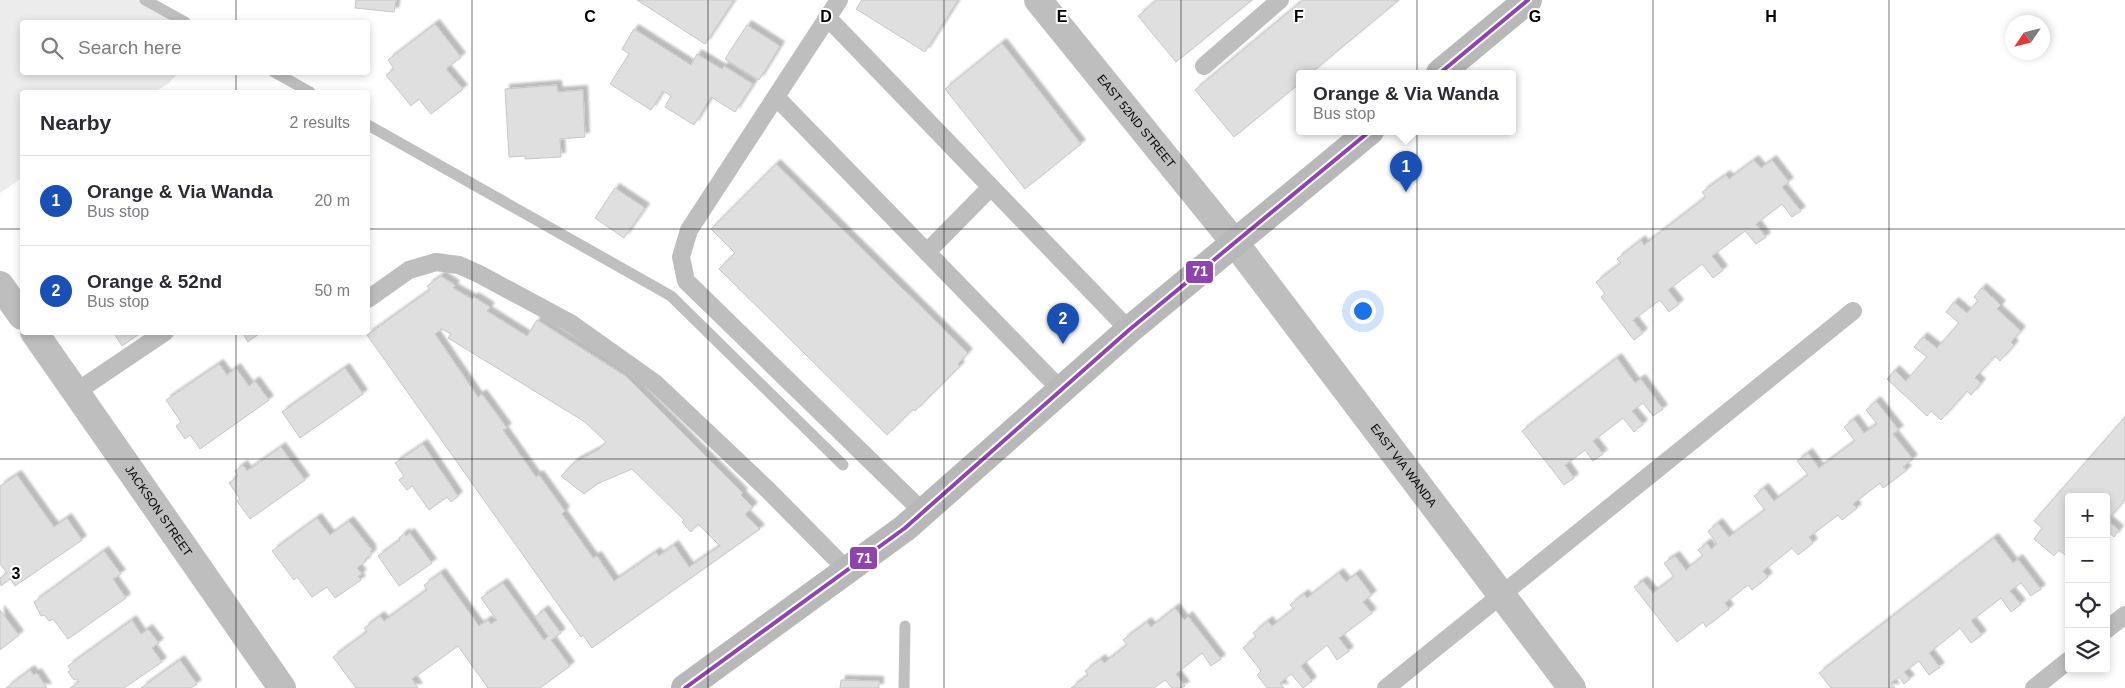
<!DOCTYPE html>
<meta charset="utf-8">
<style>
:root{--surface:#fff;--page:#f2f2f3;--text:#2b2b33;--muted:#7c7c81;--line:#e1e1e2;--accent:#0f766e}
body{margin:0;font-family:Helvetica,sans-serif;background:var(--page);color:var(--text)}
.controls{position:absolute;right:15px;bottom:15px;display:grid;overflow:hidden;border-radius:5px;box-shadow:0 2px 8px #0003}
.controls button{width:45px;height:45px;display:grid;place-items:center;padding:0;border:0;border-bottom:1px solid var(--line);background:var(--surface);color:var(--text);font:25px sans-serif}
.compass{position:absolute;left:2005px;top:15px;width:45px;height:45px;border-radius:50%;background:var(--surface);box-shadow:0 2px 8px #0003;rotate:235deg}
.you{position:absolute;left:1362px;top:310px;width:18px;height:18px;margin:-12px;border:4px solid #fff;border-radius:50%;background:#1a73e8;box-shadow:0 0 0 8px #1a73e833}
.badge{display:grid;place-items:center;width:32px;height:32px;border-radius:50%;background:var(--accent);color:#fff;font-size:16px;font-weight:700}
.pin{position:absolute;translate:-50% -41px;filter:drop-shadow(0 1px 2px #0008)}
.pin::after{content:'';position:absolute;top:26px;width:18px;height:15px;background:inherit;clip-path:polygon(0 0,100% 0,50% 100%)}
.popup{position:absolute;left:1296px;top:70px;width:220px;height:65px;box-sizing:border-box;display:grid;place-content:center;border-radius:5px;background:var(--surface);filter:drop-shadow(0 1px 4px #0005);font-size:16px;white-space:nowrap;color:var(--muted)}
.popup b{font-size:19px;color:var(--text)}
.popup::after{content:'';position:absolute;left:50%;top:100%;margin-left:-10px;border:10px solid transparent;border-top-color:var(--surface)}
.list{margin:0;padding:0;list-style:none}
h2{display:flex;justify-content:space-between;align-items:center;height:65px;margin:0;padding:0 20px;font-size:21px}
h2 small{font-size:16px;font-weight:400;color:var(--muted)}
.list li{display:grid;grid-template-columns:32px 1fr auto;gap:15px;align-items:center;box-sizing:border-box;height:90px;padding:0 20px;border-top:1px solid var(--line)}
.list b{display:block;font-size:19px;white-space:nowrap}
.list p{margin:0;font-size:16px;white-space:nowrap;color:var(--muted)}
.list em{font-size:16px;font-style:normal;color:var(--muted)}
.icon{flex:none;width:28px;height:28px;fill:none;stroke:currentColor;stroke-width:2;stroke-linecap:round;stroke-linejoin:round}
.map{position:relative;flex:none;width:2125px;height:688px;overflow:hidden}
.search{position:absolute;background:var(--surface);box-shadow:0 2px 8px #0003;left:20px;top:20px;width:350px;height:55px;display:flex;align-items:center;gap:12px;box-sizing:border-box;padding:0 18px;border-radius:5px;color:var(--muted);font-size:19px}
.panel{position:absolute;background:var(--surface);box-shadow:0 2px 8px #0003;left:20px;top:90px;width:350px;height:245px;border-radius:5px}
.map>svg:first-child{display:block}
.green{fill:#ececec}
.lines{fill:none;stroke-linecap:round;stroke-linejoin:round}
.stream{stroke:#bfbfbf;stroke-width:11}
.building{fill:#dfdfdf;stroke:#c7c7c7;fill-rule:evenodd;filter:url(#shadow)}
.lane{stroke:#bebebe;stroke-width:18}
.street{stroke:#bebebe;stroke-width:28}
.secondary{stroke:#b8b8b8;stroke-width:28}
.bus-1-casing{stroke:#fff;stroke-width:8}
.bus-1{stroke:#8e44ad;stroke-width:4}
.grid{fill:none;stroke:#000;stroke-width:1;stroke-opacity:0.55}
.labels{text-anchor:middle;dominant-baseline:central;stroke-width:4;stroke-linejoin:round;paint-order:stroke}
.street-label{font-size:12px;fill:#000;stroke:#fff}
.grid-label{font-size:16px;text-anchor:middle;font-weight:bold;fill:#000;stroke:#fff;stroke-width:4;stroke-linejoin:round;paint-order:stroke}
.line-badge{stroke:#fff;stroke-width:2}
.badge-label{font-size:14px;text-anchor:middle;font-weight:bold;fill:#fff}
</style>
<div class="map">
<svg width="2125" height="688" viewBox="0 0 2125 688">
<defs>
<filter id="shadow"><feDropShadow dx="4.5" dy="-4.5" stdDeviation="1" flood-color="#0004"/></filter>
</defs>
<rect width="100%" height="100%" fill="#fff"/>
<polygon class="green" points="0,0 141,0 186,22 22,22 22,72 178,73 169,83 155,92 22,92 22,178 0,193"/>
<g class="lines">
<g class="stream">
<polyline points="145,0 185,22"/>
<polyline points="274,72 310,92"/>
<polyline points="368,125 671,296 843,465"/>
<polyline points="904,688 905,626"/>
</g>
</g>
<g class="building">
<polygon points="356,0 396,0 394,12 355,8"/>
<polygon points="637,0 734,0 705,44"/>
<polygon points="862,0 958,0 925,52 856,9"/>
<polygon points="1157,0 1252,0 1176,62 1138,16"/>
<polygon points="1303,0 1399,0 1311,73 1300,73 1300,83 1234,137 1195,90"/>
<polygon points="435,24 461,57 446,69 463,89 431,114 419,99 411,106 386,75 394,69 388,60"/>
<polygon points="747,25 780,46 759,80 725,59"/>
<polygon points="634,29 691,65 697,54 722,69 724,66 753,84 735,112 711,97 694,125 665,107 671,96 663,91 651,110 610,84 629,54 622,49"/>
<polygon points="1002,43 1081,144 1025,189 945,89"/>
<polygon points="557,85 558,92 583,90 585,137 560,139 561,157 525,159 525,156 509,157 505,89"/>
<polygon points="1754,160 1761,168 1772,160 1789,182 1782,187 1801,211 1792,217 1782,204 1756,224 1766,237 1756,244 1745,231 1712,256 1723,270 1713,278 1702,264 1668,290 1679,304 1669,312 1660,300 1633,320 1643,333 1634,340 1601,297 1605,294 1596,282 1621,263 1617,259 1641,240 1644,245 1706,197 1702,192 1726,175 1729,179"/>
<polygon points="776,164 968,353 958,364 960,366 915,411 913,409 887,435 719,269 735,253 711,229"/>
<polygon points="615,188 645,208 624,238 595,218"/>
<path d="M441,276L455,285L453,288L472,299L474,297L490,307L487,311L527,336L537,320L627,377L743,493L741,495L753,507L745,514L760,529L592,648L583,635L581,637L367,335L430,290L427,286ZM442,329L451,334L448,338L585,422L606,442L598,450L575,462L561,476L584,494L597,484L632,469L684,520L682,522L691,532L698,524L720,546L689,567L674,545L659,556L656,552L614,581L597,556L593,558L562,514L565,511L539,475L536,477L503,430L507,428L482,394L478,397L435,334Z"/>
<polygon points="1982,288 2001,305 1997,309 2021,331 2011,342 2014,345 2000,361 1995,356 1975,378 1981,383 1971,395 1967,391 1941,420 1931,411 1927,416 1887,379 1895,370 1906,381 1927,357 1914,347 1923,337 1937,348 1959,323 1946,312 1954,302 1967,313 1978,301 1974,297"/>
<polygon points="113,332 142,332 122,346"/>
<polygon points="242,332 261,332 248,342"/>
<polygon points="1617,358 1635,383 1641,379 1663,409 1653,416 1643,403 1632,411 1643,424 1634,432 1623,418 1593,441 1603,454 1593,461 1585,450 1565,465 1574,478 1564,485 1522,431"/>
<polygon points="219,364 227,375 236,368 249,386 255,381 269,400 200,449 190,435 185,439 176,426 181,422 166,400"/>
<polygon points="345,368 363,394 300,438 282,412"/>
<polygon points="1876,401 1899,430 1893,434 1913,459 1903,467 1907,470 1883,488 1880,483 1853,504 1857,508 1842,520 1838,515 1809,537 1813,543 1798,555 1792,548 1763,571 1768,577 1752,590 1748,585 1725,603 1729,609 1706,627 1703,622 1677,642 1634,587 1643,581 1653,593 1674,577 1664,563 1675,556 1686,570 1703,556 1698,550 1707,543 1711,549 1717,544 1708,531 1718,523 1729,537 1765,510 1754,496 1764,488 1774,501 1808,475 1797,461 1808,453 1819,468 1855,441 1844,427 1854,419 1864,433 1877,424 1866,410"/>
<polygon points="2125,417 2125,500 2107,520 2119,530 2114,537 2106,530 2106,497 2069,497 2069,558 2059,550 2054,556 2034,539 2042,528 2034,521"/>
<polygon points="423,444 458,496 451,502 447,497 429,510 412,486 407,490 399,480 404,476 395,463"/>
<polygon points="281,447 305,480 250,519 237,501 240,499 229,483 238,476 235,471 243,465 247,471"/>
<polygon points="17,475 54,527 67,518 82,540 15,586 10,579 1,586 0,578 7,573 0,564 0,486"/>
<polygon points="317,518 330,535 349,521 372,550 370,551 372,554 365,559 366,561 357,568 362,574 358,576 361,580 335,598 327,587 312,597 297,577 294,580 272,551"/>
<polygon points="405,533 406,536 410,533 432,563 399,586 378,556 400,540 399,538"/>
<polygon points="1994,538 2013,563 2018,559 2041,589 2031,596 2021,583 2010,591 2021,604 2011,612 2001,598 1971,621 1982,635 1971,643 1960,628 1929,653 1940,667 1929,675 1919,661 1904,672 1910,679 1904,684 1899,677 1891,683 1895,688 1831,688 1819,673"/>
<polygon points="104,551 121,574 113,579 126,598 68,639 53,619 49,621 44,615 41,616 34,602"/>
<polygon points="441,573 479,626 488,620 491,624 497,620 481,598 503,583 544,640 548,636 535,617 544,610 561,633 551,640 570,666 540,688 488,688 458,646 412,679 418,688 356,688 333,657 367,632 364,628 380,616 384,621 427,590 424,585"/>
<polygon points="1339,573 1346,582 1356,574 1372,595 1363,602 1372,613 1339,638 1349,651 1337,660 1327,645 1301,666 1312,681 1303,688 1291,674 1280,683 1284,688 1267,688 1257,675 1261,671 1243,648 1256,637 1253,633 1268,621 1272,626 1294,609 1290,605 1304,594 1307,598"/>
<polygon points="1175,608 1184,620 1188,616 1221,659 1211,666 1202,653 1176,674 1185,686 1181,688 1172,688 1165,680 1154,688 1071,688 1088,675 1085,671 1101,659 1104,663 1127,645 1123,640 1147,622 1151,627"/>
<polygon points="0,610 19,635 0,650"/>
<polygon points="132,620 141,634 148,629 159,643 152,648 162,662 124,688 70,688 79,682 77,679 74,680 68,672 71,670 68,666"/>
<polygon points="180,660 197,684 191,688 141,688"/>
<polygon points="30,670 34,675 37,673 47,688 6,688"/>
<polygon points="841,680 879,681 879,688 840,688"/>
</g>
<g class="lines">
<g class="lane">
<polyline points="839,0 689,230 681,257 686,281 923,512"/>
<polyline points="827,17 1129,330"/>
<polyline points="1204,66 1280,0"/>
<polyline points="776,97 1061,390"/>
<polyline points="927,252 991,187"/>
<polyline points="368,299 409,270 436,262 459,265 479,274 572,324 655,383 768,490 848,571"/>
<polyline points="76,392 165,332"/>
<polyline points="2106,630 2125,615"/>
<polyline points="1386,688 1853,311"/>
<polyline points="2034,688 2069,660"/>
</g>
<g class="street">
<path id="s1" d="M1038,0L1235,243L1572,688"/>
<polyline points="0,285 22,316"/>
<path id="s2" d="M34,332L282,688"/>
</g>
<g class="secondary">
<polyline points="1440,73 1528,0"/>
<polyline points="685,688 905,528 1129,330 1370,131"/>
</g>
<g class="bus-1-casing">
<g id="bus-1">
<polyline points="1440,73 1528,0"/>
<polyline points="685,688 905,528 1129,330 1370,131"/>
</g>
</g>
<use href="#bus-1" class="bus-1"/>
</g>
<path class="grid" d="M236,0V22M472,0V688M708,0V688M944,0V688M1181,0V688M1417,0V688M1653,0V688M1889,0V688M236,72V92M0,229H22M368,229H2125M236,332V688M0,459H2125"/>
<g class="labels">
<g class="street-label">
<text stroke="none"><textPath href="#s1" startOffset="156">EAST 52ND STREET</textPath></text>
<text stroke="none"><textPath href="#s1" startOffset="592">EAST VIA WANDA</textPath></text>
<text stroke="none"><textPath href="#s2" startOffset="218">JACKSON STREET</textPath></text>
</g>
</g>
<g class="grid-label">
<text x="590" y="22">C</text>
<text x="826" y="22">D</text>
<text x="1062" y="22">E</text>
<text x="1299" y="22">F</text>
<text x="1535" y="22">G</text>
<text x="1771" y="22">H</text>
<text x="16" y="579">3</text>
</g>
<g class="line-badge">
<rect x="1185" y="260" width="29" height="24" rx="5" fill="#8e44ad"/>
<rect x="849" y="546" width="29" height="24" rx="5" fill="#8e44ad"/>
</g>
<g class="badge-label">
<text x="1200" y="276">71</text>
<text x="864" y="563">71</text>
</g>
</svg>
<div class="controls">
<button>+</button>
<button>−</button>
<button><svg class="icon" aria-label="locate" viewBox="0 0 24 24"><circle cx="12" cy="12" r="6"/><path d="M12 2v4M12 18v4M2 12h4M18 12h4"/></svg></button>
<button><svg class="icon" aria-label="layers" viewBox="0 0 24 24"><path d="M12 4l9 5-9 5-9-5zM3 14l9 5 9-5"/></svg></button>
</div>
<svg class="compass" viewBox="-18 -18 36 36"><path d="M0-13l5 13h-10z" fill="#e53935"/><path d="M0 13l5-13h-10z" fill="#7c7c81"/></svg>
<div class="you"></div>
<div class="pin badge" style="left:1406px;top:192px;background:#1a4fb4">1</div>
<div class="popup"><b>Orange &amp; Via Wanda</b>Bus stop</div>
<div class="pin badge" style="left:1063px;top:344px;background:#1a4fb4">2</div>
<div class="search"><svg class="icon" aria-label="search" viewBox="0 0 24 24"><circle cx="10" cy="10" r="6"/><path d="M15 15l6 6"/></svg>Search here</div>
<section class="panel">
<h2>Nearby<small>2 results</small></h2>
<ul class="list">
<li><span class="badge" style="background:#1a4fb4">1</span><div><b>Orange &amp; Via Wanda</b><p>Bus stop</p></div><em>20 m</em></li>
<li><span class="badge" style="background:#1a4fb4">2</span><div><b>Orange &amp; 52nd</b><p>Bus stop</p></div><em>50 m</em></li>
</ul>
</section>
</div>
